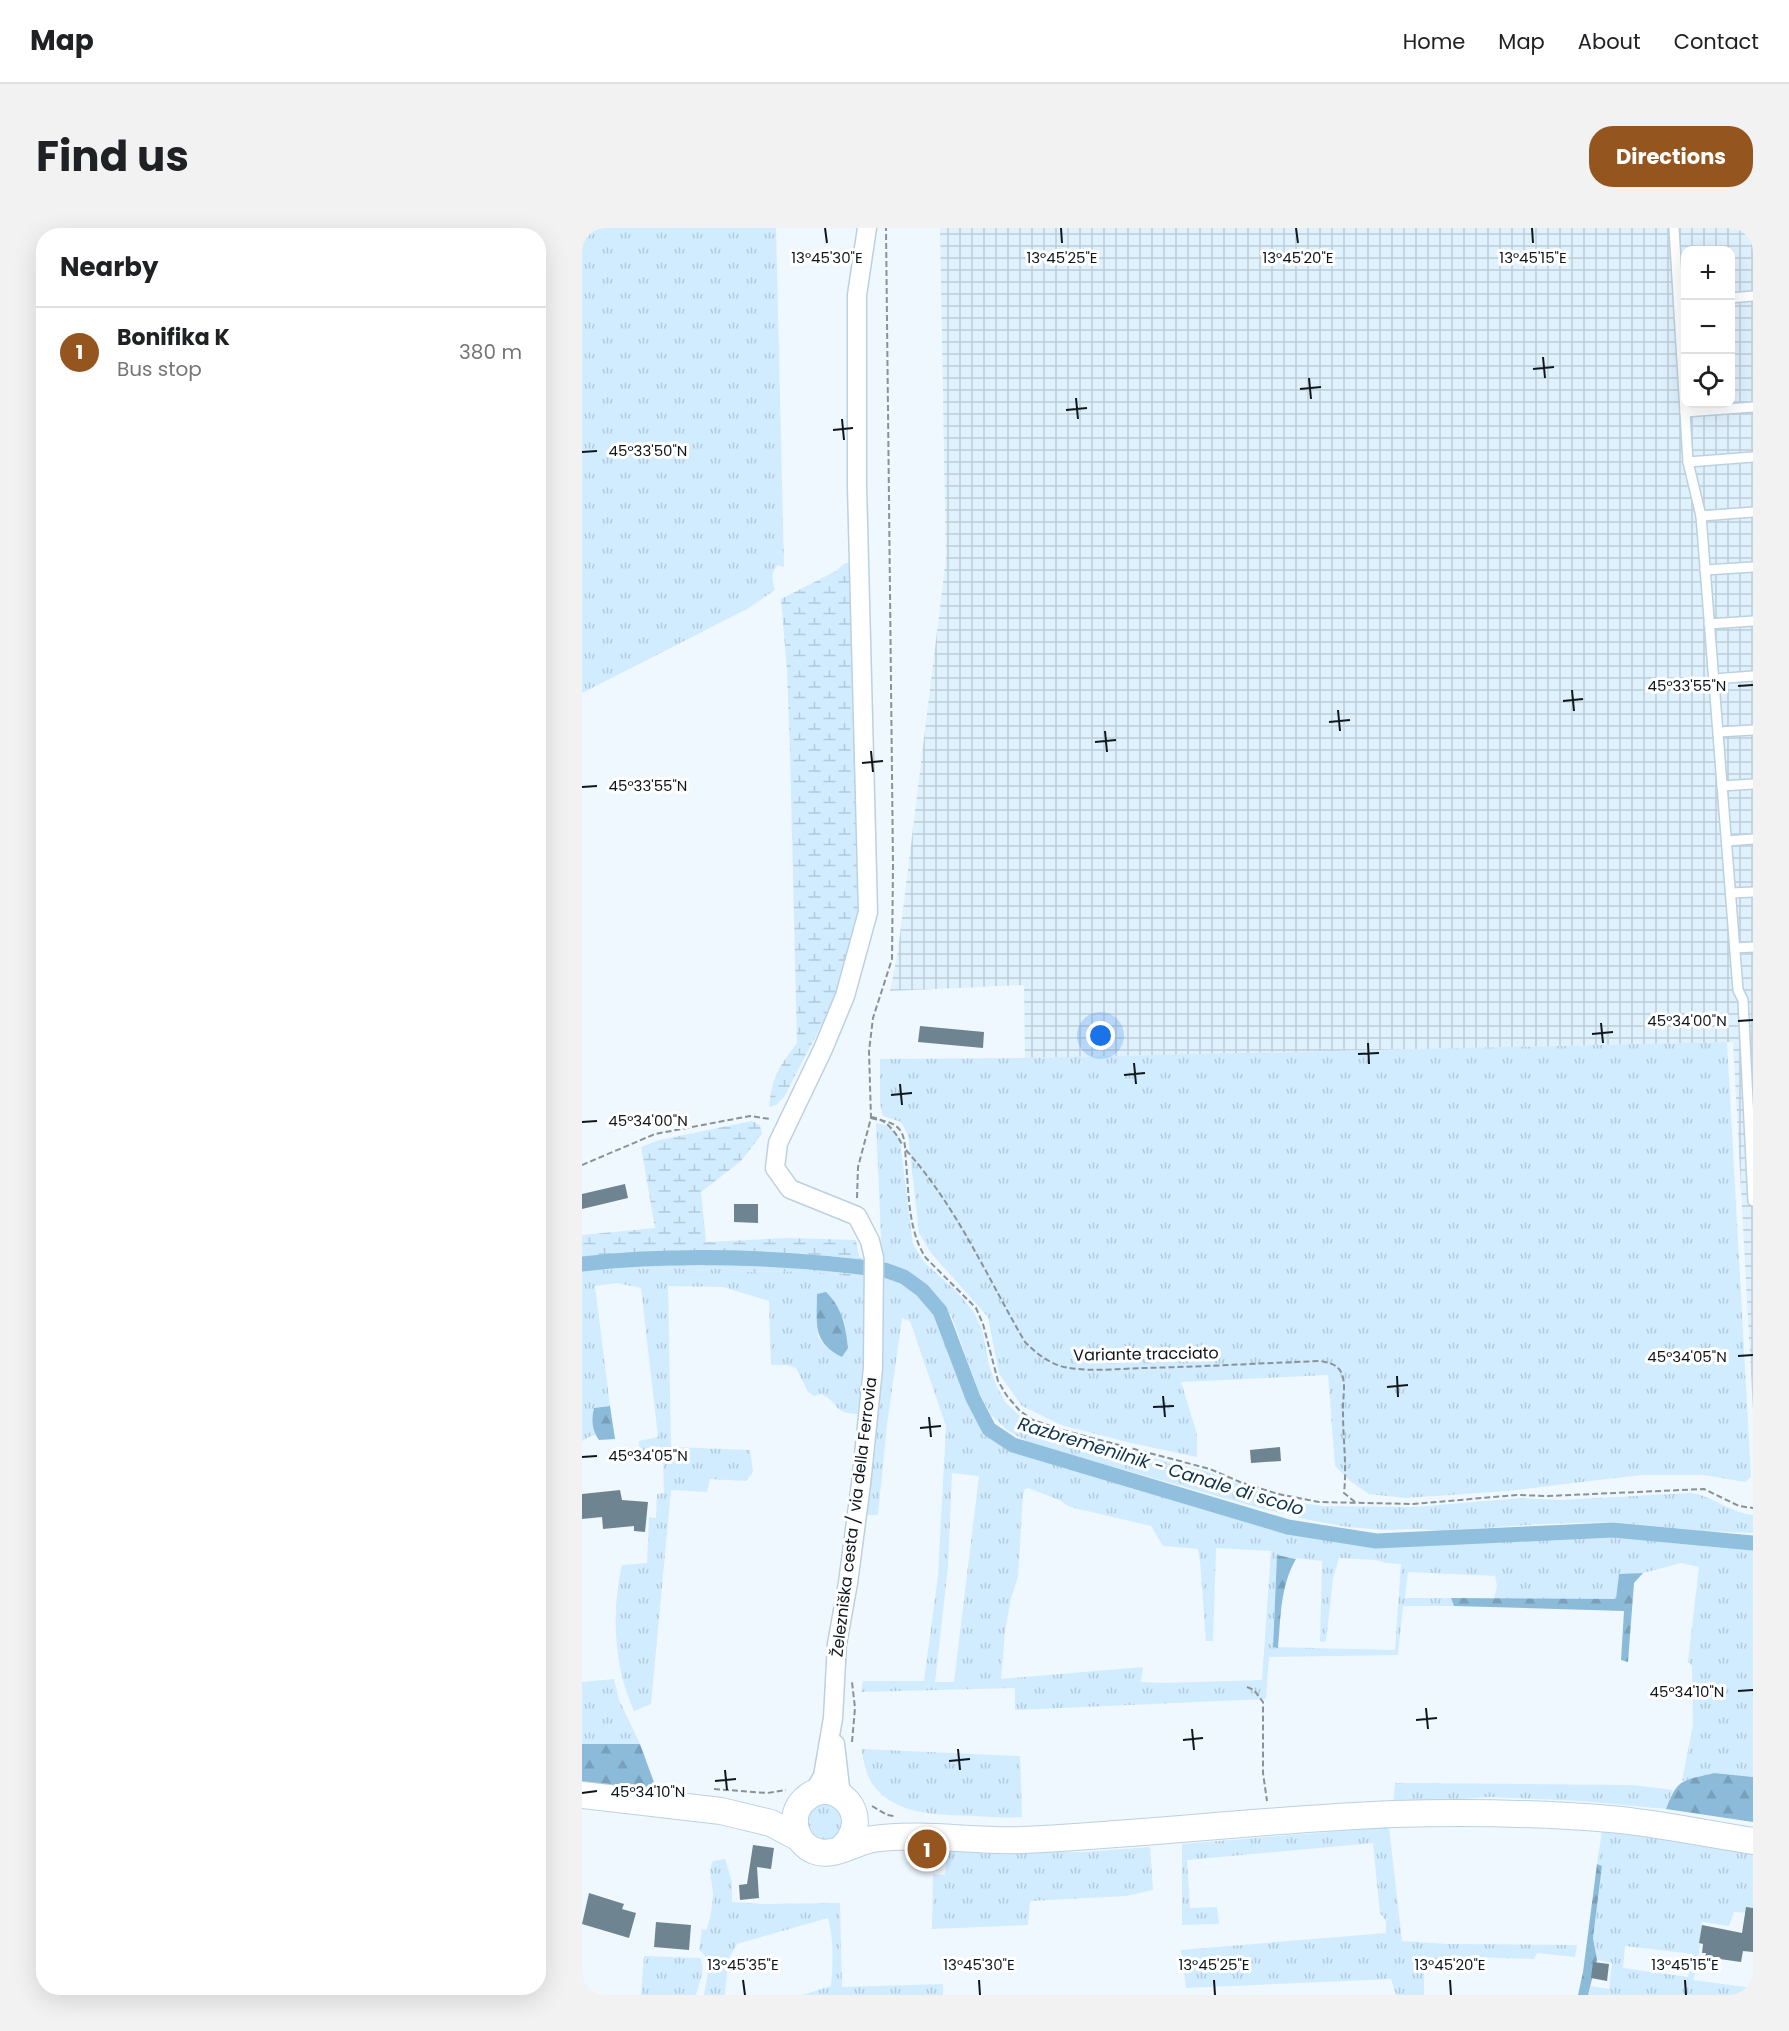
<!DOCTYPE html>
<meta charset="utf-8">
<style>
:root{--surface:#fff;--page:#f2f2f2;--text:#202124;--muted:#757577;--line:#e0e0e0;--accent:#95551e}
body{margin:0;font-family:Poppins,sans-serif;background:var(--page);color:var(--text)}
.controls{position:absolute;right:18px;top:18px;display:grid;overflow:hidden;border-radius:12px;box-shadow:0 6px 24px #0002}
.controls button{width:54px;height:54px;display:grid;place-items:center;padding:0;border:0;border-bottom:2px solid var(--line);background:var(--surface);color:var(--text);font:30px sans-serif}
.you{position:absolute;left:519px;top:808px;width:21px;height:21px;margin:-15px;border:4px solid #fff;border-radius:50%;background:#1a73e8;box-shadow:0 0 0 9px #1a73e833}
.badge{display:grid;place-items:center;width:39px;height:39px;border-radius:50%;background:var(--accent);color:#fff;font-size:20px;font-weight:700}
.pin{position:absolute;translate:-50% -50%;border:3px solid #fff;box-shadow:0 2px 6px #0006}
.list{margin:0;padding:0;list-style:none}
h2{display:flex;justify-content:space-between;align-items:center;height:78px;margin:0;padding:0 24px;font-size:26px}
h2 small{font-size:20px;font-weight:400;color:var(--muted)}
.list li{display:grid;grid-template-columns:39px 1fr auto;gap:18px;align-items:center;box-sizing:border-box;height:90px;padding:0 24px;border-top:2px solid var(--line)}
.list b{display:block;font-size:22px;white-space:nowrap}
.list p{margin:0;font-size:20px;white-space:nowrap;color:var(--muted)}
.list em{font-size:20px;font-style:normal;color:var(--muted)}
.icon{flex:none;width:33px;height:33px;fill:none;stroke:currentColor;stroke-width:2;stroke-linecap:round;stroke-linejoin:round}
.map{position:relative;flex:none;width:1171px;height:1767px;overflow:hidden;border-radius:24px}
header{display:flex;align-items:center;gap:36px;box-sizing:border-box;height:84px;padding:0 30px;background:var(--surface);border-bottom:2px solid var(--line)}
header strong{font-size:28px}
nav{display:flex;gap:33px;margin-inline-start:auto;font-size:21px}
.intro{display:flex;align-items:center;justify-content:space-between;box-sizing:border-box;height:144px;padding:0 36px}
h1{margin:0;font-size:42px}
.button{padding:15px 27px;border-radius:24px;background:var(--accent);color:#fff;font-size:21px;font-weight:700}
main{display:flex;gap:36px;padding:0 36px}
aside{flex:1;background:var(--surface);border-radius:24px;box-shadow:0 6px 24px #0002}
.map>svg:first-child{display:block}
.industrial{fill:url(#industrial-grid);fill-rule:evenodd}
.grass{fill:url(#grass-tufts);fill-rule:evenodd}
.forest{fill:url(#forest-firs)}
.wetland{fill:url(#wetland-marsh)}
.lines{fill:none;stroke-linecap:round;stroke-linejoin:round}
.canal{stroke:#91c0df;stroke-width:15}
.building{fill:#6f8491}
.service-casing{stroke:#bbd1e0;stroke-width:12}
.minor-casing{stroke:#bbd1e0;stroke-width:21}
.secondary-casing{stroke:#bbd1e0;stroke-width:28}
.path{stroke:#899297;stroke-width:2;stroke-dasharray:6 3;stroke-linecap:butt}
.service{stroke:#fff;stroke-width:9}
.minor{stroke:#fff;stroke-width:18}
.secondary{stroke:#fff;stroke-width:26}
.ticks{fill:none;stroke:#0f171c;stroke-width:2}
.labels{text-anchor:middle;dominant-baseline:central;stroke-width:6;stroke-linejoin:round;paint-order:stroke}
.street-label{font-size:16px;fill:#0f171c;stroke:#fff}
.water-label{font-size:18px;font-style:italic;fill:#0d344a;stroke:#fff}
.ticks-label{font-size:15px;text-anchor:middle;fill:#0f171c;stroke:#fff;stroke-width:6;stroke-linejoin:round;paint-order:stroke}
</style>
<header>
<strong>Map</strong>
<nav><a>Home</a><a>Map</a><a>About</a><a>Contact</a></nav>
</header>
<div class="intro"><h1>Find us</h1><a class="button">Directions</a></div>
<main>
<aside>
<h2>Nearby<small></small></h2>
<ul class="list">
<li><span class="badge">1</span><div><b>Bonifika K</b><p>Bus stop</p></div><em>380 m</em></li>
</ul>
</aside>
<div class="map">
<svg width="1171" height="1767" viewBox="0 0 1171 1767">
<defs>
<pattern id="industrial-grid" width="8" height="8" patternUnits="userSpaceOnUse" patternTransform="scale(1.5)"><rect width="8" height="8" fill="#dff1fd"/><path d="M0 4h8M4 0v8" fill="none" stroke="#beced8"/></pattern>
<pattern id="grass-tufts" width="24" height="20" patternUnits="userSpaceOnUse" patternTransform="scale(1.5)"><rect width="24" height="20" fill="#d1ecff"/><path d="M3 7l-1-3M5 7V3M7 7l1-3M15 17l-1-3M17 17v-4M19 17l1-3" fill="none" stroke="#b2cada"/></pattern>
<pattern id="forest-firs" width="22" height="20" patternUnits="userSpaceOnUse" patternTransform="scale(1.5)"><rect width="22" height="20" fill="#8cbbd9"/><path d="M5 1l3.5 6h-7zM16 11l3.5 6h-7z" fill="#78a0ba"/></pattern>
<pattern id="wetland-marsh" width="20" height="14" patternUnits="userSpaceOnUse" patternTransform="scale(1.5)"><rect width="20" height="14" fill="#d1ecff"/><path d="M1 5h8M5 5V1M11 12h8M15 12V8" fill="none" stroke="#b2cada"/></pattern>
</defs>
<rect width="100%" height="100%" fill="#eff8fe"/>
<path class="industrial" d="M358,0H1171V1183L1151,814L443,830L442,757L308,763L316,723L364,330ZM1104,22H1148V176H1104Z"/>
<g class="grass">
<path d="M0,0H194L202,339L196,337C188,345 190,351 193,362L165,381L0,465Z"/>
<polygon points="1145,814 1169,1249 1163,1254 1122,1247 1059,1247 926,1263 823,1270 787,1266 768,1253 753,1238 746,1147 599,1154 615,1206 615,1229 549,1215 479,1197 440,1178 417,1146 406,1089 349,1025 337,1005 326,907 319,894 301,888 298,876 298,831 443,830"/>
<path d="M294,895C307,897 312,901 318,913L331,1016L342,1034L374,1063L391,1083L400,1101L407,1137L415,1159L424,1175L437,1187L457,1199L499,1212L623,1243L673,1262L713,1274L740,1278L833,1279L939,1270L978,1272L1109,1265C1131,1268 1149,1285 1171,1287V1305L1122,1303L1031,1294L960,1296L859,1303L837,1301L801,1302L766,1299L727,1292L674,1279L450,1216L425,1202L409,1187L397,1164L369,1087L354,1067L336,1051L300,1032Z"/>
<path d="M94,1040L123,1042L142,1040L162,1044L229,1043L286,1051L280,1186C248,1186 260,1176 239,1166L232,1168L226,1164L214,1140L205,1137H189L187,1073L141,1059L86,1058L89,1219L168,1222L171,1244L164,1253L128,1251L125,1264L89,1262L69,1476L52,1483C32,1439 29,1385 40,1337L65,1335L67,1289L74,1290L75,1266L82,1265L81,1229L58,1231L57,1213L76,1209L59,1060L35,1055L13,1058L28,1178L12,1180L10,1189L13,1206L0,1213V1042ZM250,1069L241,1115L236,1108Z"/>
<path d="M301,1049C326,1059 336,1065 354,1086C372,1125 381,1178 412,1208C434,1231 495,1241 525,1251C613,1276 712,1314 802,1318L1035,1306L1171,1321V1549L1132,1545L1100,1553L1111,1497L1110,1438L1106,1434L1117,1339L1099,1335L1061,1345L1037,1346L1035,1371H912L915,1358L913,1348L826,1344L823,1370H869L872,1378H821L816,1427L687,1429L684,1471L433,1482V1460L279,1464L281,1453H342L356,1348L364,1198L328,1093L320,1090L305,1197L296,1287H283L300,1108ZM370,1245L397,1248L372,1454H353L366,1338ZM446,1260L477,1272L488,1279L569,1298L581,1318L616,1321L618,1333L624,1413H631L634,1320L689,1323L680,1452L581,1455L559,1454L561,1439L419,1451L423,1404L429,1370L436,1349L441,1267L443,1261ZM695,1328L740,1333L738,1414L744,1413L751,1350L757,1330L794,1332L804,1335L819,1336L813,1422L691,1419Z"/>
<polygon points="32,1451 37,1472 58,1516 0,1516 0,1454"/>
<path d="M279,1521L438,1528L440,1589C425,1590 409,1589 394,1588C359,1587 314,1588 291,1557C284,1547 282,1533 279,1521Z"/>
<polygon points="813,1555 1051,1557 1091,1562 1084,1581 999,1573 907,1569 811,1576"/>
<circle cx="243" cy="1594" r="18"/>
<polygon points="807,1599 820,1713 865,1716 995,1717 993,1729 955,1725 952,1731 889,1729 883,1735 842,1737 842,1767 814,1767 809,1751 604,1760 599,1722 804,1705 804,1693 798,1685 791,1615 605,1632 608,1680 635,1679 637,1696 600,1697 600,1616"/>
<path d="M1026,1600L1171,1623V1685L1152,1684L1147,1698L1120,1694L1116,1737L1111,1752L1171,1760V1767H1006L1009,1758L1027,1761L1030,1735L1015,1732L1011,1710L1020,1638L1015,1636L1020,1603ZM1043,1718L1111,1726L1106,1749L1041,1740Z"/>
<polygon points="568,1619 571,1662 544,1668 448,1673 446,1697 350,1701 351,1646 363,1647 365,1624 502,1624"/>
<path d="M143,1631L150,1654V1674L182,1676L258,1675L260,1759L361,1756V1767H220L249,1758C251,1735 252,1711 246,1690L155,1716L146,1732L143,1767H122C124,1752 132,1732 117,1722L120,1701L124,1702C129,1691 130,1679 131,1667C131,1656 125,1643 131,1633Z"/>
<path d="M62,1728L118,1730C124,1741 117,1756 114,1767H59Z"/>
</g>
<g class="forest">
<path d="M244,1064C260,1079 264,1100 266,1120L260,1129C230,1114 235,1096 235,1066Z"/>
<path d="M28,1178L33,1211L17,1212C10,1203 9,1191 12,1180Z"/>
<path d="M695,1327L714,1331C698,1359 699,1388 696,1420L691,1419Z"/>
<polygon points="1061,1345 1052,1355 1046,1434 1039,1432 1042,1383 872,1378 869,1370 1034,1371 1037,1346"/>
<polygon points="0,1516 58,1516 73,1557 69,1562 0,1556"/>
<path d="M1132,1545L1171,1549V1594L1084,1581C1096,1549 1101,1553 1132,1545Z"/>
<polygon points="1015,1636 1020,1638 1011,1710 1015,1732 1006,1767 996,1767 1001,1744"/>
</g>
<g class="wetland">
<path d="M263,335H272L278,684L271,715L247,783L202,869L194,877L187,879C191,846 196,841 215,815L208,525L205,442L199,371L254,343Z"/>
<polygon points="170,893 178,897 180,906 159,933 119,964 124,1014 206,1010 274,1012 277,1029 286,1031 286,1051 229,1043 162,1044 142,1040 123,1042 94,1040 0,1042 0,1007 73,1000 59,919 77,912"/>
</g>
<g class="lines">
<path class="canal" d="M0,1036C100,1025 203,1029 303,1042L322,1049L340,1062L358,1083L391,1170L407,1201L431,1217L706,1299L794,1313L1031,1302L1171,1315"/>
</g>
<g class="building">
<polygon points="338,798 402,804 401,820 336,814"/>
<polygon points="43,956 46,970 0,981 0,966"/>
<polygon points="152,976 176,976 176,995 152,994"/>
<polygon points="698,1219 699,1233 669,1235 668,1222"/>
<polygon points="38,1262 40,1272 66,1274 63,1304 52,1303 52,1298 21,1301 20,1289 0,1291 0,1266"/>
<polygon points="171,1617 192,1620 189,1641 175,1639 177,1670 158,1672 157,1657 165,1656"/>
<polygon points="7,1665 42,1676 40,1681 54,1685 47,1710 0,1696"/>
<polygon points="1164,1679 1171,1680 1171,1724 1161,1723 1159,1734 1123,1729 1124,1725 1120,1725 1121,1716 1117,1715 1120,1697 1160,1705"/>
<polygon points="74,1694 109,1697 107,1722 72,1719"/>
<polygon points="1011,1734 1027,1736 1025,1753 1009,1750"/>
</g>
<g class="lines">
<g class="service-casing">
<g id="service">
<polyline points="1092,0 1106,234 1119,288 1156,762 1161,772 1171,973"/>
<polyline points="1148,70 1171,68"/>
<polyline points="1103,184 1171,179"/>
<polyline points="1106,234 1171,229"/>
<polyline points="1119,288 1171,284"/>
<polyline points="1123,342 1171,339"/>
<polyline points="1127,396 1171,393"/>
<polyline points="1132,451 1171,448"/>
<polyline points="1136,504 1171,502"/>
<polyline points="1140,558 1171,556"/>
<polyline points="1145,613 1171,611"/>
<polyline points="1149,665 1171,664"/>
<polyline points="1153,720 1171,719"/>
</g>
</g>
<g class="minor-casing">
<g id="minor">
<polyline points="253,1516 259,1568"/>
<polyline points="230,1567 241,1548 251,1490 255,1416 266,1355 279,1256 291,1140 292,1030 288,1013 275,988 208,961 193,940 196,915 241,821 263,768 286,684 275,258 275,67 285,0"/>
</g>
</g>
<g class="secondary-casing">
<g id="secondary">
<polyline points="0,1567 139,1583 189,1595 217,1610"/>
<path d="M261,1619C294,1587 251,1544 222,1572C206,1587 212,1615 233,1623C251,1630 273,1614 291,1611C341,1604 391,1614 441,1612C565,1606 688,1591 812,1586C883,1584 957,1585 1028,1591C1076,1595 1124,1606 1171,1613"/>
</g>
</g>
<g class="path">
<path d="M289,889C305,891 314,905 321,918"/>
<path d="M289,890C300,893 311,893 318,902C324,910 323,925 324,934C327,966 326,1003 344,1030L394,1080L401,1096L416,1153L425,1168L438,1183L451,1192L480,1202L628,1241L658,1254L696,1266L737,1274L831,1276L935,1267L966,1268L1122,1261L1157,1278L1171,1280"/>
<path d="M324,922C375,979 405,1049 443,1114C454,1125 466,1135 482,1139C507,1144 534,1141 560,1140C619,1139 679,1135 739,1133C747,1135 755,1136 759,1144C765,1156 760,1172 761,1185C761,1212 765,1238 762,1265L773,1274"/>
<polyline points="0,937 73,906 168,888 188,891"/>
<polyline points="275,970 276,939 289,890 287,823 291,790 310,731 311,638 304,0"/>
<polyline points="665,1459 672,1462 681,1474 681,1545 685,1573"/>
<polyline points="270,1514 273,1480 270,1454"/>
<polyline points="132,1561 185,1565 204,1562"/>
<polyline points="290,1578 305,1587 312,1588"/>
</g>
<use href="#service" class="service"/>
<use href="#minor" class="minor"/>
<use href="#secondary" class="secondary"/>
</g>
<path class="ticks" d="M243,0L245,15M479,0L480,15M714,0L716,15M950,0L951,15M961,129L963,150M951,141L972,139M727,150L729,171M718,161L739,159M494,170L496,191M484,182L505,180M260,191L262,212M251,202L271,200M0,224L15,223M1156,458L1171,457M990,462L992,483M981,473L1001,471M756,482L758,503M747,494L768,492M523,503L525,524M513,514L534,512M289,523L291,544M280,535L301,533M0,559L15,558M1156,793L1171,792M1019,795L1021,815M1010,806L1031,804M786,815L787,836M776,826L797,825M552,835L554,856M542,847L563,845M318,856L320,877M309,867L330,865M0,894L15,893M1156,1128L1171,1127M815,1148L816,1169M805,1159L826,1157M581,1168L583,1189M571,1179L592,1178M347,1189L349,1209M338,1200L359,1198M0,1229L15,1228M1156,1463L1171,1462M844,1480L846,1501M834,1492L855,1490M610,1501L612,1522M601,1512L621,1510M376,1521L378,1542M367,1533L388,1531M143,1542L145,1562M133,1553L154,1551M0,1565L15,1563M161,1752L163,1767M397,1752L398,1767M632,1752L633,1767M868,1752L869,1767M1103,1752L1104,1767"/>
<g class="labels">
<g class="street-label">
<text transform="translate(564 1126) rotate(-1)">Variante tracciato</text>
<text transform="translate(272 1289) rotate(-83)">Železniška cesta / via della Ferrovia</text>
</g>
<g class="water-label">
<text transform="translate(579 1238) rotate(17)">Razbremenilnik - Canale di scolo</text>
</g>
</g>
<g class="ticks-label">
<text x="245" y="35">13°45'30"E</text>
<text x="480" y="35">13°45'25"E</text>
<text x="716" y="35">13°45'20"E</text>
<text x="951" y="35">13°45'15"E</text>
<text x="66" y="228">45°33'50"N</text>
<text x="1105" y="463">45°33'55"N</text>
<text x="66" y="563">45°33'55"N</text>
<text x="1105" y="798">45°34'00"N</text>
<text x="66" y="898">45°34'00"N</text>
<text x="1105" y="1134">45°34'05"N</text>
<text x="66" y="1233">45°34'05"N</text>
<text x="1105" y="1469">45°34'10"N</text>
<text x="66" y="1569">45°34'10"N</text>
<text x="161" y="1742">13°45'35"E</text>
<text x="397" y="1742">13°45'30"E</text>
<text x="632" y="1742">13°45'25"E</text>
<text x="868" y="1742">13°45'20"E</text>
<text x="1103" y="1742">13°45'15"E</text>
</g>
</svg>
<div class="controls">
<button>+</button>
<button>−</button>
<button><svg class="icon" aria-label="locate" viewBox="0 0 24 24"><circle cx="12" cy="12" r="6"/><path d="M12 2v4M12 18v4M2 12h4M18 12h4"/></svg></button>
</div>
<div class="you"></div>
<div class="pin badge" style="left:345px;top:1621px">1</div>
</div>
</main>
